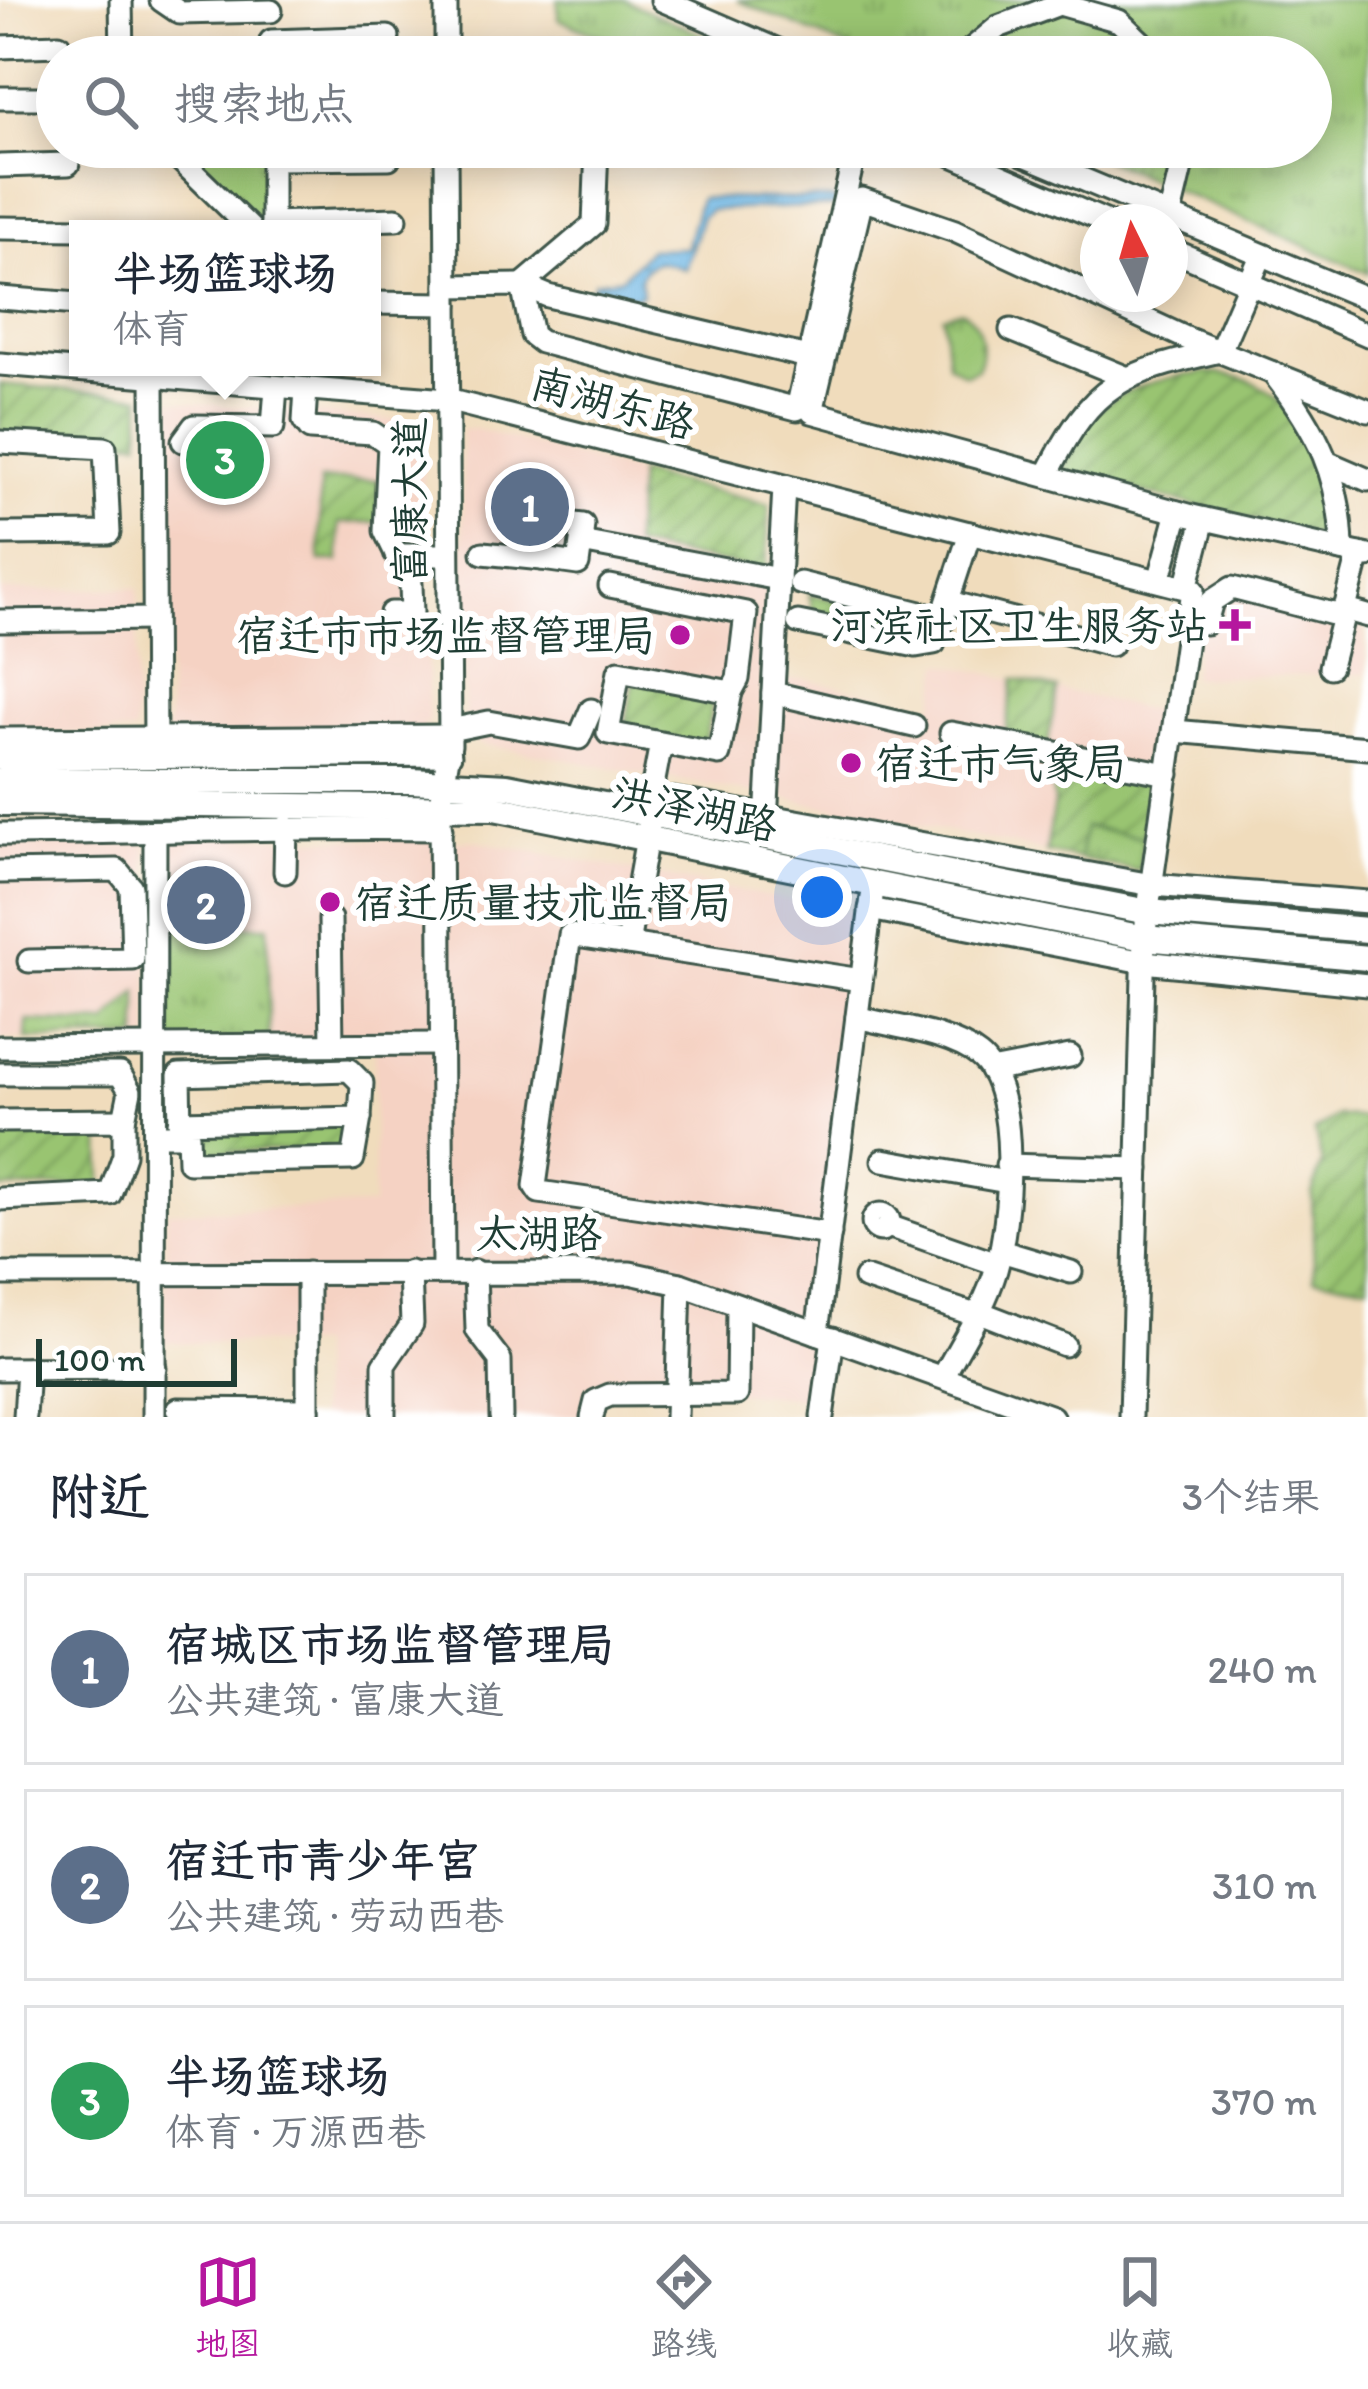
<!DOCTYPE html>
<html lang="zh">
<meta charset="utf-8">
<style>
:root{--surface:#fff;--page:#f2f2f3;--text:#1f2937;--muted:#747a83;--line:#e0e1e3;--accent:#b5179e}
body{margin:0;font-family:Itim,"LXGW WenKai TC",sans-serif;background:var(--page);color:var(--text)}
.compass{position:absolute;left:1080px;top:204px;width:108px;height:108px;border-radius:50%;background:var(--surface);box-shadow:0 6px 30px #0003;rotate:355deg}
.scale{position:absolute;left:36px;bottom:30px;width:201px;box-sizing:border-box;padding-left:12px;border:6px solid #1f3d34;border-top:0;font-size:33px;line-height:42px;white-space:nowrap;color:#1f3d34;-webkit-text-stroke:9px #fff;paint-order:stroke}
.you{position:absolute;left:822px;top:897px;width:42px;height:42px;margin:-30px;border:9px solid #fff;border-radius:50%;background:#1a73e8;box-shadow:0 0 0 18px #1a73e833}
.badge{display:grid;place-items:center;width:78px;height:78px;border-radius:50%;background:var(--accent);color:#fff;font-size:39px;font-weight:700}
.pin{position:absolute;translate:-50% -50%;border:6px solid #fff;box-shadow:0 3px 12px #0006}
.popup{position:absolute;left:69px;top:220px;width:312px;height:156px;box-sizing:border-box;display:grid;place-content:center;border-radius:0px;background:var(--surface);filter:drop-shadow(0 3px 9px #0005);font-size:39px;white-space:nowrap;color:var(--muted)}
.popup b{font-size:45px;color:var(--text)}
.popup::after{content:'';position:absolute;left:50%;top:100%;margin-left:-24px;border:24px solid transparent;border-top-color:var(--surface)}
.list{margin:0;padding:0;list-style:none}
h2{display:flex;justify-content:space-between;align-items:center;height:156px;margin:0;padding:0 48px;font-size:51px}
h2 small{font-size:39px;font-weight:400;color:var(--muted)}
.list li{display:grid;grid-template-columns:78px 1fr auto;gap:36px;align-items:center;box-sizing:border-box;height:192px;margin:0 24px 24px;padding:0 24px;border:3px solid var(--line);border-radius:0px}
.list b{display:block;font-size:45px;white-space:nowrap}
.list p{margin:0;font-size:39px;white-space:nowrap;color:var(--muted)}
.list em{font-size:39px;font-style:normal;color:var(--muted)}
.icon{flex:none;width:66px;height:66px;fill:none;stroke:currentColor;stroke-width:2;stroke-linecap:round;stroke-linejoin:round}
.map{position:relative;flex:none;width:1368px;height:1417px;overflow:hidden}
.search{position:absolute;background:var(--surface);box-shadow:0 6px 30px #0003;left:36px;right:36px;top:36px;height:132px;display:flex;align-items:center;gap:30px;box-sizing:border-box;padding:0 42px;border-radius:66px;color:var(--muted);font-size:45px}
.sheet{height:804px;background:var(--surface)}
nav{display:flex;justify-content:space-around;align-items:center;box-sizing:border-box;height:168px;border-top:3px solid var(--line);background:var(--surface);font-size:33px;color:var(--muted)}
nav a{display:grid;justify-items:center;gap:6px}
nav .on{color:var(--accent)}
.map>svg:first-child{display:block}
.built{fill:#f5d2c3}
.park{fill:url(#park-tufts);stroke:#5c8052;stroke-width:3}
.garden{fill:url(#garden-furrows);stroke:#5c8052;stroke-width:3}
.pitch{fill:#99c471;stroke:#5c8052;stroke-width:3}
.water{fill:url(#water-ripples);stroke:#44788b;stroke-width:3}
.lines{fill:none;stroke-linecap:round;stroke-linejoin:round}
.minor-casing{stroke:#3e5548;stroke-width:27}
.major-casing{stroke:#3e5548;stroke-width:30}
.minor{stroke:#fff;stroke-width:21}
.major{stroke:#fff;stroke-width:24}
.poi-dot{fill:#b5179e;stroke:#fff;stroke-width:4.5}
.labels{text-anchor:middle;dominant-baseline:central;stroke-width:12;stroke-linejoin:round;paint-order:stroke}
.street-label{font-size:42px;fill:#1f3d34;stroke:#fff}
.poi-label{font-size:42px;fill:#1f3d34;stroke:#fff;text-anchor:end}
</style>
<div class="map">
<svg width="1368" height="1417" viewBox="0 0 1368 1417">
<defs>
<pattern id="park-tufts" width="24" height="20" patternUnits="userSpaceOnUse" patternTransform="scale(3)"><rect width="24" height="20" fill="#99c471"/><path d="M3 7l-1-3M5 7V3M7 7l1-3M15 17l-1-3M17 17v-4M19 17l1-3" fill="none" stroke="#7ca05e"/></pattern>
<pattern id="garden-furrows" width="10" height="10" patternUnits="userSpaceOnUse" patternTransform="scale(3)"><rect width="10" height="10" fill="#99c471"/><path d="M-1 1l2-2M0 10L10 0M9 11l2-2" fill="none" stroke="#7ca05e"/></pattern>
<pattern id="water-ripples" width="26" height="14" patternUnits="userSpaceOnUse" patternTransform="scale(3)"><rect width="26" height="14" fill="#6ab4e2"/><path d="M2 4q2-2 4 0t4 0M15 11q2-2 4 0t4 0" fill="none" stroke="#5794b8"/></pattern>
</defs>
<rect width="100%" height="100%" fill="#fff"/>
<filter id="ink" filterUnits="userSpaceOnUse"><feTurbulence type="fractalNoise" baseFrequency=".00833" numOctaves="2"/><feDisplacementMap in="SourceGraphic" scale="24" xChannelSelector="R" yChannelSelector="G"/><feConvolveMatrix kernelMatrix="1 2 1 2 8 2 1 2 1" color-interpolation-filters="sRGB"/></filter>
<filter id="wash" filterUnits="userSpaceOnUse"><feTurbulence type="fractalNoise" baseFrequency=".004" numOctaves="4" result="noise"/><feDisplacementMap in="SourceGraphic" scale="48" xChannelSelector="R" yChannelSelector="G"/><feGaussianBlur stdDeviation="2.7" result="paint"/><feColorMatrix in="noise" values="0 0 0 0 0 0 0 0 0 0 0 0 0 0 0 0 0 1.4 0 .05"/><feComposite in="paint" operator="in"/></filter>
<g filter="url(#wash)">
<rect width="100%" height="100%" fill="#f0dcbc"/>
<g class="built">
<polygon points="168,401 422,422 429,721 414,739 168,740"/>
<polygon points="476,429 638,473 634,546 766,571 756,794 479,744 465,719 462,430"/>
<polygon points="1204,583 1364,625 1366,674 1192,678"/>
<polygon points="138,588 135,733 0,734 0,591"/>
<polygon points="941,663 1159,712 1139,871 774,796 782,680 805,679 934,707"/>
<polygon points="168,837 477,841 864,914 811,1357 820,1400 695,1388 600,1391 597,1417 319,1417 318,1345 164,1342 167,1211 373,1206 375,1058 375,1040 269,1040 268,926 168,926"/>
<polygon points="146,844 149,1038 0,1039 0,845"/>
</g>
<g class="park">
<polygon points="558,0 624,0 753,57 652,57 558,19"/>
<polygon points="737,0 1368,0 1368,273 1076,147 1311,147 1311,57 869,57"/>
<polygon points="183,147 268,147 266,222 260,222"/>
<path d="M961,310C981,320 987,350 977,369L965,374L948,364L943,316Z"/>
<polygon points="1084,827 1143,837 1139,871 1079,859"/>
<polygon points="168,926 268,926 269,1040 167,1041"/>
<polygon points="138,991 138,1038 26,1039 27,1021 106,1023"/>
</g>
<g class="garden">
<path d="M1209,372C1224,375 1242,376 1256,384C1304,410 1345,484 1330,539L1064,473C1070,400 1149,378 1209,372Z"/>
<polygon points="0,384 141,396 140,441 0,434"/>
<polygon points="638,473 769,505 766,571 633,546"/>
<polygon points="320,480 378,480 379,522 339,523 339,561 320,561"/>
<polygon points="809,594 930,623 929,638 815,619"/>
<polygon points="1014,679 1057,689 1047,748 1004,740"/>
<polygon points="634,680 714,695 704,747 624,732"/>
<polygon points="1061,759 1151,777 1143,837 1085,827 1079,859 1046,852 1054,803 1051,772"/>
<polygon points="1337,1116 1368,1118 1368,1285 1314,1278 1312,1194 1322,1163 1315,1131"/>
<polygon points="347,1125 351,1149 205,1152 204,1130"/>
<polygon points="96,1128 101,1133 102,1185 0,1189 0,1129"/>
</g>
<polygon class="pitch" points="247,446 247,474 203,475 203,447"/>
<path class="water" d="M700,198L835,199L836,206L710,210L702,217L685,269C667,263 652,253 640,278L642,294L635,297L592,287L594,282L621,278L650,249L686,248Z"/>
</g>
<g filter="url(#ink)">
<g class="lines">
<g class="minor-casing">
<g id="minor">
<polyline points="121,0 122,57"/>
<polyline points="161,0 180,13 271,11"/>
<polyline points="446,0 446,57"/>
<polyline points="662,0 794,57"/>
<polyline points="271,41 388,37"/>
<polyline points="0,47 59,45"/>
<polyline points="962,57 998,27 1059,4 1119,21 1157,57"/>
<polyline points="0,98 57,98"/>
<polyline points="167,147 251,229"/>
<polyline points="272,147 272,229"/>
<polyline points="934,147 1107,222"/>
<polyline points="1006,147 1368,299"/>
<polyline points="272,159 389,158"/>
<polyline points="0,166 68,164"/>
<polyline points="1169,218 1186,147"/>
<polyline points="272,223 396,219"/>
<polyline points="0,228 78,229"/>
<polyline points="1170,249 1368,335"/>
<polyline points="522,285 532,335 541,342 797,409 856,147"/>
<polyline points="522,285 594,224 597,147"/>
<polyline points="447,286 522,285 548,296 808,357"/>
<polyline points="0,298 78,304"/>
<polyline points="372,303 447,304"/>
<polyline points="1011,330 1125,377"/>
<polyline points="0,364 447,400 1193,590 1144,938 1131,1417"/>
<path d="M1273,373C1317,430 1341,476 1342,550"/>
<polyline points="153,378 155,749"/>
<polyline points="306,389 304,421 310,429 373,433 389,444 385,531 411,584 412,613 391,613"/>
<polyline points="1368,411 1186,338 955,231 862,199 812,412 1192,516 1368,556"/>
<polyline points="183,441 194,426 273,427 276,387"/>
<polyline points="0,442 105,448 109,533 0,534"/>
<polyline points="1331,464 1368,480"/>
<path d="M1047,475C1094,381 1120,374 1220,351L1261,256"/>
<polyline points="581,542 578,564 542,559 547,521 583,525 581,542 779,579"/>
<polyline points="483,553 542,559"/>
<polyline points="396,555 448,555"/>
<polyline points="1159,581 1178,512"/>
<polyline points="800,583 945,619"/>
<polyline points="610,586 746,613 738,679 731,692"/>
<polyline points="1186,588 1204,519"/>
<polyline points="949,602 1111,645"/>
<polyline points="1343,609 1368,616"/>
<polyline points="1189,620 1206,623 1212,601 1232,588 1341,616"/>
<polyline points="0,621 154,619"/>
<polyline points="798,622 916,646 934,643 970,533"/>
<polyline points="1330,667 1359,554"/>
<polyline points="773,693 914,726"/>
<polyline points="450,730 489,722 579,738 591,710"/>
<polyline points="1174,731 1368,748"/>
<polyline points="951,733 1168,774"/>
<polyline points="0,739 450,736"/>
<polyline points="0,759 450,755"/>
<polyline points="648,812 674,799 1152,885 1368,902"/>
<polyline points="648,812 661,743 608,733 619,671 731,692 719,754 661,743"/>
<polyline points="766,822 784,487"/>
<path d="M0,834C148,833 292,826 441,829"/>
<polyline points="0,872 117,870 131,887 133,959 29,961"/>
<polyline points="285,872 286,827"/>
<polyline points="870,909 1144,962 1368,985"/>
<polyline points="330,919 332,1043"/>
<polyline points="628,944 649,826"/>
<path d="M857,1017C893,1027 949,1032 979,1056C1022,1090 1010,1222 996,1270C985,1307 961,1343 943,1377"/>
<polyline points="0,1047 442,1044"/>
<polyline points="991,1071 1070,1056"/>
<polyline points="0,1074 120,1074 130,1091 124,1120"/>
<polyline points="0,1121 124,1120 124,1155 110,1194 0,1199"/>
<polyline points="180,1131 179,1075 349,1070 362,1083 360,1118"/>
<polyline points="158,1135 188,1135 189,1162 353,1159 360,1118 179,1122"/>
<polyline points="883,1160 1007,1182"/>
<polyline points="1007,1165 1138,1169"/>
<circle cx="881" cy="1222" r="8"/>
<polyline points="888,1226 997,1264"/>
<polyline points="830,1234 539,1192 535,1186 570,935 861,980"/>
<polyline points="1001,1251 1071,1272"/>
<polyline points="475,1271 477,1330 500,1360 501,1417"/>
<polyline points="443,1272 440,805 450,745 446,147"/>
<polyline points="308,1273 308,1417"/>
<polyline points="0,1274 630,1273 680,1284 1052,1417"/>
<polyline points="865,1278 975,1315"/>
<polyline points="977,1311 1064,1345"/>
<polyline points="817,1333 872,897"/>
<polyline points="0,1369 155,1368"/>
<polyline points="178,1409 308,1410"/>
<polyline points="25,1417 28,1369"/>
<polyline points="154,1417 155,833"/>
<polyline points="384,1417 384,1365 412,1324 410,1272"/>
<polyline points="592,1417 596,1401 610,1395 737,1394 738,1305"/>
<polyline points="676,1417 680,1284"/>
<polyline points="822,1417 833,1338"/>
</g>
</g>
<g class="major-casing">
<g id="major">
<polyline points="0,781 411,781 507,786 1148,912 1368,930"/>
<polyline points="0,803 494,808 1144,938 1368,958"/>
</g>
</g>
<use href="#minor" class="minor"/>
<use href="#major" class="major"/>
</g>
</g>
<g class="poi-dot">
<path d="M1229 607h12v12h12v12h-12v12h-12v-12h-12v-12h12z"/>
<circle cx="680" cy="635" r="12"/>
<circle cx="851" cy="763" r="12"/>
<circle cx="330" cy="902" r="12"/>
</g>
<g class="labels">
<g class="street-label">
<text transform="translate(613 403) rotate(15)">南湖东路</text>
<text transform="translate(409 501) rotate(-90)">富康大道</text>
<text transform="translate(695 809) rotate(12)">洪泽湖路</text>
<text x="539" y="1233">太湖路</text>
</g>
<g class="poi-label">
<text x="1208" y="625">河滨社区卫生服务站</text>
<text x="656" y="635">宿迁市市场监督管理局</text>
<text x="875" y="763" text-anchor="start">宿迁市气象局</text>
<text x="354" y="902" text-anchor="start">宿迁质量技术监督局</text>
</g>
</g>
</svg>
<svg class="compass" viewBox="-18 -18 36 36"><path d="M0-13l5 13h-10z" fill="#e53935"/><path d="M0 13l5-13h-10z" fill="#747a83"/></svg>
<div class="scale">100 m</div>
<div class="you"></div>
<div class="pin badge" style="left:530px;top:507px;background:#5c6f8a">1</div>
<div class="pin badge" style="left:206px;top:905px;background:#5c6f8a">2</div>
<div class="pin badge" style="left:225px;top:460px;background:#2e9e5b">3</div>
<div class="popup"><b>半场篮球场</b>体育</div>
<div class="search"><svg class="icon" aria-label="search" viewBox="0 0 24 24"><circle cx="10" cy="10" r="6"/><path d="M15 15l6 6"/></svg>搜索地点</div>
</div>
<section class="sheet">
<h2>附近<small>3个结果</small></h2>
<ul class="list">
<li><span class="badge" style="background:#5c6f8a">1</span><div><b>宿城区市场监督管理局</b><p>公共建筑 · 富康大道</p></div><em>240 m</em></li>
<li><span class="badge" style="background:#5c6f8a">2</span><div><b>宿迁市青少年宫</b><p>公共建筑 · 劳动西巷</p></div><em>310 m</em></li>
<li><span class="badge" style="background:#2e9e5b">3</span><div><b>半场篮球场</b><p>体育 · 万源西巷</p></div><em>370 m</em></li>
</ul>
</section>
<nav>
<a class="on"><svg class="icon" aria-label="map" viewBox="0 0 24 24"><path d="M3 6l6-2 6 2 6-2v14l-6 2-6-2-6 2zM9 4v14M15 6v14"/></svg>地图</a>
<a><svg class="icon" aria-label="directions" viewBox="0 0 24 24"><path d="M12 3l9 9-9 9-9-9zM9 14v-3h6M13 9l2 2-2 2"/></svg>路线</a>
<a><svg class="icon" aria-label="saved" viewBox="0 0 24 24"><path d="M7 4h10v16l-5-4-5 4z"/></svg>收藏</a>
</nav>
